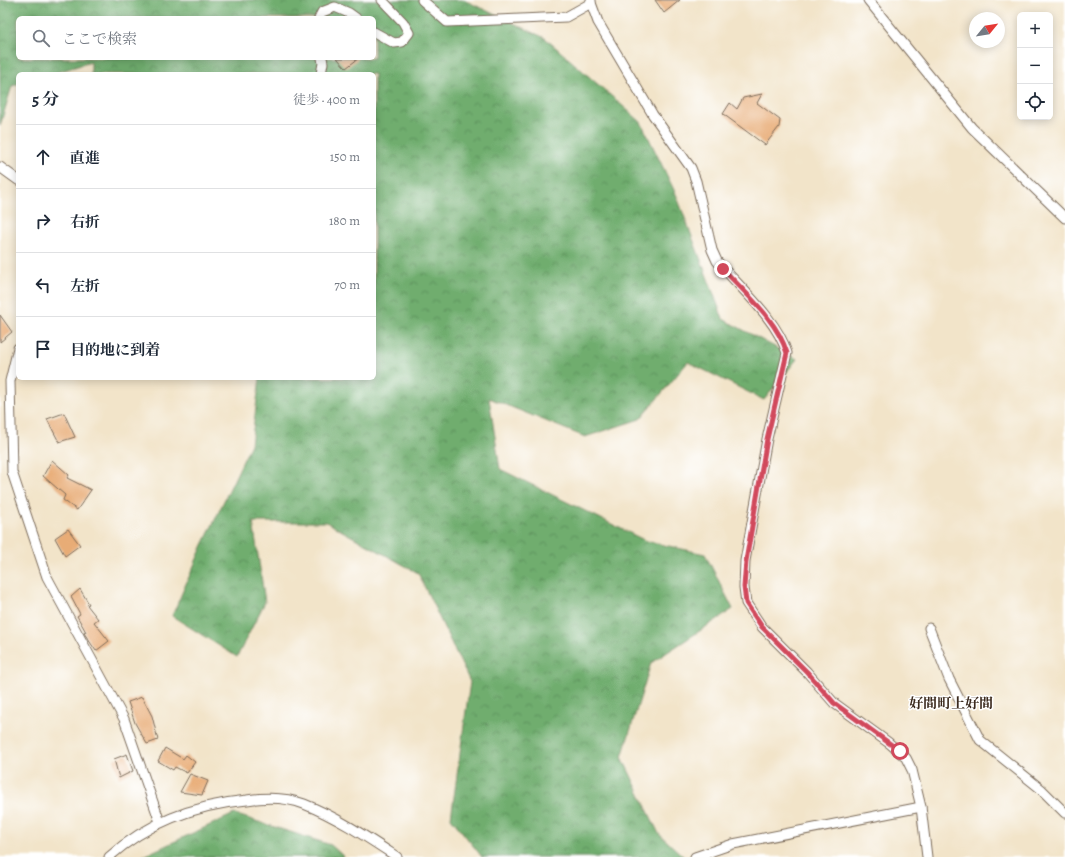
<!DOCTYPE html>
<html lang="ja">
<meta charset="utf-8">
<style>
:root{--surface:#fff;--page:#f6f6f7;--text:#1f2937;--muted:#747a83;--line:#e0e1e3}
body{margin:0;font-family:Alegreya,"Noto Serif JP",serif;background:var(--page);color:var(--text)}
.controls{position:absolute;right:12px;top:12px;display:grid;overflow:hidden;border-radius:6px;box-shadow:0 2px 10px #0003}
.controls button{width:36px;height:36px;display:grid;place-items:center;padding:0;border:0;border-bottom:1px solid var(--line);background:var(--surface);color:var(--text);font:20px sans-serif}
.compass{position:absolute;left:969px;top:12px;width:36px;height:36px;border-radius:50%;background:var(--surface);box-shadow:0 2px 10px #0003;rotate:60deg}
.stop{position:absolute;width:12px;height:12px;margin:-9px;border:3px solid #d1495b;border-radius:50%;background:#fff}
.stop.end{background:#d1495b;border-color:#fff;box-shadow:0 1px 4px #0008}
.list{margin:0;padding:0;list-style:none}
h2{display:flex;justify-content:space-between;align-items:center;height:52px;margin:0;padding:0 16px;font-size:17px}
h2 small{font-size:13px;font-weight:400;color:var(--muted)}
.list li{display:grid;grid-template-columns:26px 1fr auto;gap:12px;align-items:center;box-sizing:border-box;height:64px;padding:0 16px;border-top:1px solid var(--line)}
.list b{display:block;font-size:15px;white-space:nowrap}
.list em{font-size:13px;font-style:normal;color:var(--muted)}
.icon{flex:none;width:22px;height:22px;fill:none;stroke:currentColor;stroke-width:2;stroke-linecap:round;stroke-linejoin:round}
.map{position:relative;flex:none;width:1065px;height:857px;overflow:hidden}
.search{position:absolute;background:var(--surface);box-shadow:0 2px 10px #0003;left:16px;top:16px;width:360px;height:44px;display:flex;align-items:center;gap:10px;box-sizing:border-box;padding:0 14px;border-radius:6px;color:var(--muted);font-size:15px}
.panel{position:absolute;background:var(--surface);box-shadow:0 2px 10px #0003;left:16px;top:72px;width:360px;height:308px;border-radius:6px}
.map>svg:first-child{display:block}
.forest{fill:url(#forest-crowns);stroke:#556c46;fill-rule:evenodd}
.building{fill:#e8ac76}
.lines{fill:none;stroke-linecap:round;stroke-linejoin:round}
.minor-casing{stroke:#7b6b5a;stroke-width:11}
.minor{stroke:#fff;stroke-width:9}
.route{stroke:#d1495b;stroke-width:5}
.labels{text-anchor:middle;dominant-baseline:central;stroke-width:3;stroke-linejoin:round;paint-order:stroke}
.quarter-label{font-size:14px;font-weight:bold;fill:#3b2a1e;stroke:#fff}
</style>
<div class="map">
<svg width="1065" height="857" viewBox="0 0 1065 857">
<defs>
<pattern id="forest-crowns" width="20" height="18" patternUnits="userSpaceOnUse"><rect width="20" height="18" fill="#6fad6e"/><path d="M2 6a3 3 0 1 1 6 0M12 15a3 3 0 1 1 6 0" fill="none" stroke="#5c8d5a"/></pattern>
</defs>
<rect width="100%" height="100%" fill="#fff"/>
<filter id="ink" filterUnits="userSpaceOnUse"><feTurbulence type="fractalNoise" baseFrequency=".025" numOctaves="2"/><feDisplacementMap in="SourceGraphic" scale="8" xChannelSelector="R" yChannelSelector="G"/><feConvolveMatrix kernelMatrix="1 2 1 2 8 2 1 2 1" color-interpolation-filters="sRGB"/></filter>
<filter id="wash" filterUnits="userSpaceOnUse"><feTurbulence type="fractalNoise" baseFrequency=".012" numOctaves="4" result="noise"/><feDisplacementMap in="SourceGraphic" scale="16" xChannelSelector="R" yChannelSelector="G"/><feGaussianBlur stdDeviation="0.9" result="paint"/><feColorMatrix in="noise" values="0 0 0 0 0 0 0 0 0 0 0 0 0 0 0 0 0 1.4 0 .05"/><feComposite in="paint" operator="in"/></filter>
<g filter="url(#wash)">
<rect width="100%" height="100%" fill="#f2e4c9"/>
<g class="forest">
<path d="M0,0H464L545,38L641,122L676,194L723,319L797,359L764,400L688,362L640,419L585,437L489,398L500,469L646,541L705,554L733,609L651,663L622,757L659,834L684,857H482L451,818L470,682L418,573L326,522H253L265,602L237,657L172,616L202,547L251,444L260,378H374V74H91V62L51,74H18V84L12,86L0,126ZM18,18H374V58H18Z"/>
<polygon points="234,814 331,845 344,857 141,857"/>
</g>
<g id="blocks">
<g class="building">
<polygon points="655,0 680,0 664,13"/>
<polygon points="337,58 359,58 346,68"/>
<polygon points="762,94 757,103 780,120 779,127 765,145 723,114 730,103 737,109 743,98"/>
<polygon points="0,315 12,332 0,342"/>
<polygon points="64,413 75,437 59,442 47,419"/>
<polygon points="52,460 69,475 67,478 91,490 77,510 63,500 65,495 43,476"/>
<polygon points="68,529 80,545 65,556 55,538"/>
<polygon points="80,589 89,604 87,605 98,619 94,622 109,641 96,651 84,633 86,632 77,616 80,614 71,597"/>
<polygon points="142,697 152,716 158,740 147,744 135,723 128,702"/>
<polygon points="165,748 183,759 186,755 195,762 187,773 175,767 173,770 158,761"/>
<polygon points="127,754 133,771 119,778 114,759"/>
<polygon points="190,774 208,781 202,795 180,792"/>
</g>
</g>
</g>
<g filter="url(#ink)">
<use href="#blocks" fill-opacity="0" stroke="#7b6b5a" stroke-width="1"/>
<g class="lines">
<g class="minor-casing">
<g id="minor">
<polyline points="422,0 447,22 566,17 591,3"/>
<path d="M591,0V3L598,22L653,115L691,168L696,181L712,250L717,261C740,288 777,319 787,353L767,439L745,561L744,587L746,603L762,627L807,672L834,703L889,743L906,758L912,770L921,807L927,857"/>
<polyline points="868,0 972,128 1065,218"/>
<polyline points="319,18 322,12 335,7 349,13 356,18"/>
<polyline points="374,32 394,43 402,42 409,33 403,22 382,0"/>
<polyline points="321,74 323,63 322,58"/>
<polyline points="0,167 18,180"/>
<polyline points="18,348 10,381 12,472 47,577 124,719 160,822"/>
<polyline points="929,628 949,679 980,740 1041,789 1065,813"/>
<path d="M109,857C148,822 196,805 247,800C267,797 286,797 304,804C337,817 368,838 397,857"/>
<polyline points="695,857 733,844 921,807"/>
</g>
</g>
<use href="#minor" class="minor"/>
</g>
</g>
<g class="lines" filter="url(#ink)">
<path class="route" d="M723,269C746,294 777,320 787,353L767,439L746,561L744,587L746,603L762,627L807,672L834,703L900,751"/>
</g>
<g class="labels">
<g class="quarter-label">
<text x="951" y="703">好間町上好間</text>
</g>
</g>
</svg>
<div class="controls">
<button>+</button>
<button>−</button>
<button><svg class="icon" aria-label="locate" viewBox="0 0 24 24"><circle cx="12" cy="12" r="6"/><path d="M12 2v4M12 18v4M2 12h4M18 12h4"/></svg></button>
</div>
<svg class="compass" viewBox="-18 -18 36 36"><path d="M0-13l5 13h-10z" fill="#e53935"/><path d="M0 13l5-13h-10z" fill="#747a83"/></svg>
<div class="stop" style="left:900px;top:751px"></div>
<div class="stop end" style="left:723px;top:269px"></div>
<div class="search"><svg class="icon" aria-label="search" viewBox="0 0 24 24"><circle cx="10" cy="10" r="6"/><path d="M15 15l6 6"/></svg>ここで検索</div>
<section class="panel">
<h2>5 分<small>徒歩 · 400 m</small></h2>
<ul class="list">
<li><svg class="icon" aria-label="ahead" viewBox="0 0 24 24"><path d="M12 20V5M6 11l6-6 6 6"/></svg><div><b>直進</b></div><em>150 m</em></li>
<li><svg class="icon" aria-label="right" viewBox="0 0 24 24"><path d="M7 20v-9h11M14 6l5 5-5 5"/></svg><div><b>右折</b></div><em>180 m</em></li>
<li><svg class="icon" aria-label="left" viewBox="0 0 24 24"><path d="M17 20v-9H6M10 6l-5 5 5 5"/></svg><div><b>左折</b></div><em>70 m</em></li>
<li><svg class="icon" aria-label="arrive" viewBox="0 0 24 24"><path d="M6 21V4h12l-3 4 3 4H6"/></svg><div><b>目的地に到着</b></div></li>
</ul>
</section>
</div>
